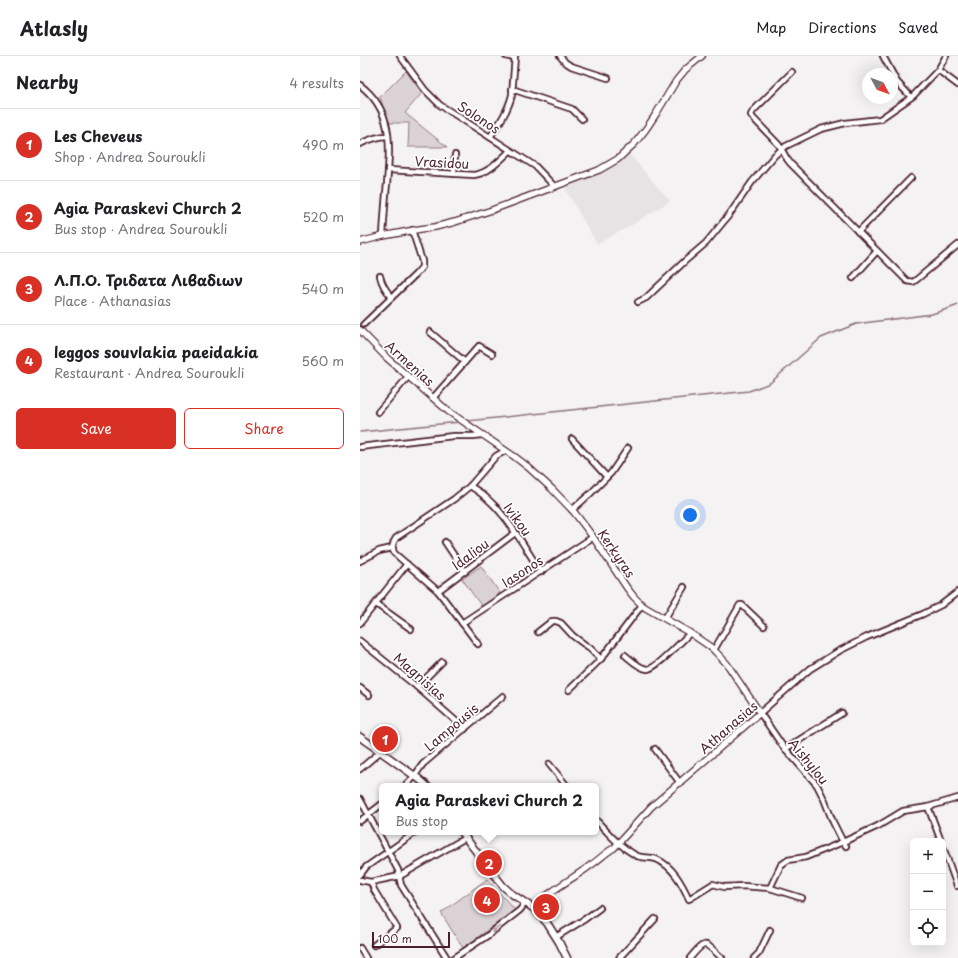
<!DOCTYPE html>
<meta charset="utf-8">
<style>
:root{--surface:#fff;--page:#f6f6f6;--text:#202124;--muted:#757577;--line:#e0e0e0;--accent:#d93025}
body{margin:0;font-family:"Playpen Sans",sans-serif;background:var(--page);color:var(--text)}
.controls{position:absolute;right:12px;bottom:12px;display:grid;overflow:hidden;border-radius:6px;box-shadow:0 4px 16px #0002}
.controls button{width:36px;height:36px;display:grid;place-items:center;padding:0;border:0;border-bottom:1px solid var(--line);background:var(--surface);color:var(--text);font:20px sans-serif}
.compass{position:absolute;left:502px;top:12px;width:36px;height:36px;border-radius:50%;background:var(--surface);box-shadow:0 4px 16px #0002;rotate:131deg}
.scale{position:absolute;left:12px;bottom:10px;width:78px;box-sizing:border-box;padding-left:4px;border:2px solid #4a1f2b;border-top:0;font-size:11px;line-height:14px;white-space:nowrap;color:#4a1f2b;-webkit-text-stroke:3px #fff;paint-order:stroke}
.you{position:absolute;left:330px;top:459px;width:14px;height:14px;margin:-10px;border:3px solid #fff;border-radius:50%;background:#1a73e8;box-shadow:0 0 0 6px #1a73e833}
.badge{display:grid;place-items:center;width:26px;height:26px;border-radius:50%;background:var(--accent);color:#fff;font-size:13px;font-weight:700}
.pin{position:absolute;translate:-50% -50%;border:2px solid #fff;box-shadow:0 1px 4px #0006}
.popup{position:absolute;left:19px;top:727px;width:220px;height:52px;box-sizing:border-box;display:grid;place-content:center;border-radius:6px;background:var(--surface);filter:drop-shadow(0 1px 3px #0005);font-size:13px;white-space:nowrap;color:var(--muted)}
.popup b{font-size:15px;color:var(--text)}
.popup::after{content:'';position:absolute;left:50%;top:100%;margin-left:-8px;border:8px solid transparent;border-top-color:var(--surface)}
.list{margin:0;padding:0;list-style:none}
h2{display:flex;justify-content:space-between;align-items:center;height:52px;margin:0;padding:0 16px;font-size:17px}
h2 small{font-size:13px;font-weight:400;color:var(--muted)}
.list li{display:grid;grid-template-columns:26px 1fr auto;gap:12px;align-items:center;box-sizing:border-box;height:72px;padding:0 16px;border-top:1px solid var(--line)}
.list b{display:block;font-size:15px;white-space:nowrap}
.list p{margin:0;font-size:13px;white-space:nowrap;color:var(--muted)}
.list em{font-size:13px;font-style:normal;color:var(--muted)}
.actions{display:flex;gap:8px;padding:12px 16px}
.actions a{flex:1;padding:9px 0;border:1px solid var(--accent);border-radius:6px;text-align:center;font-size:14px;color:var(--accent)}
.actions .main{background:var(--accent);color:#fff}
.icon{flex:none;width:22px;height:22px;fill:none;stroke:currentColor;stroke-width:2;stroke-linecap:round;stroke-linejoin:round}
.map{position:relative;flex:none;width:598px;height:902px;overflow:hidden}
header{display:flex;align-items:center;gap:24px;box-sizing:border-box;height:56px;padding:0 20px;background:var(--surface);border-bottom:1px solid var(--line)}
header strong{font-size:19px}
nav{display:flex;gap:22px;margin-inline-start:auto;font-size:14px}
main{display:flex}
aside{flex:1;background:var(--surface)}
.map>svg:first-child{display:block}
.built{fill:#e7e2e3}
.green{fill:#dbd2d5;stroke:#927880}
.lines{fill:none;stroke-linecap:round;stroke-linejoin:round}
.stream{stroke:#8d727a;stroke-width:1.5}
.minor-casing{stroke:#4a1f2b;stroke-width:8}
.tertiary-casing{stroke:#4a1f2b;stroke-width:8}
.secondary-casing{stroke:#4a1f2b;stroke-width:9}
.minor{stroke:#fff;stroke-width:4.5}
.tertiary{stroke:#fff;stroke-width:5.5}
.secondary{stroke:#fff;stroke-width:6}
.oneway{fill:#ae9aa0}
.labels{text-anchor:middle;dominant-baseline:central;stroke-width:3.5;stroke-linejoin:round;paint-order:stroke}
.street-label{font-size:13px;fill:#4a1f2b;stroke:#fff}
</style>
<header>
<strong>Atlasly</strong>
<nav><a>Map</a><a>Directions</a><a>Saved</a></nav>
</header>
<main>
<aside>
<h2>Nearby<small>4 results</small></h2>
<ul class="list">
<li><span class="badge">1</span><div><b>Les Cheveus</b><p>Shop · Andrea Souroukli</p></div><em>490 m</em></li>
<li><span class="badge">2</span><div><b>Agia Paraskevi Church 2</b><p>Bus stop · Andrea Souroukli</p></div><em>520 m</em></li>
<li><span class="badge">3</span><div><b>Λ.Π.Ο. Τριδατα Λιβαδιων</b><p>Place · Athanasias</p></div><em>540 m</em></li>
<li><span class="badge">4</span><div><b>leggos souvlakia paeidakia</b><p>Restaurant · Andrea Souroukli</p></div><em>560 m</em></li>
</ul>
<div class="actions"><a class="main">Save</a><a>Share</a></div>
</aside>
<div class="map">
<svg width="598" height="902" viewBox="0 0 598 902">
<rect width="100%" height="100%" fill="#f4f2f2"/>
<filter id="ink" filterUnits="userSpaceOnUse"><feTurbulence type="fractalNoise" baseFrequency=".025" numOctaves="2"/><feDisplacementMap in="SourceGraphic" scale="8" xChannelSelector="R" yChannelSelector="G"/><feConvolveMatrix kernelMatrix="1 2 1 2 8 2 1 2 1" color-interpolation-filters="sRGB"/></filter>
<g filter="url(#ink)">
<polygon class="built" points="270,99 310,145 270,170 237,188 205,132"/>
<g class="green">
<polygon points="46,15 62,37 45,57 87,91 48,91 49,67 28,67 20,41"/>
<polygon points="121,510 140,537 122,551 102,523"/>
<polygon points="127,823 155,854 103,892 81,857"/>
</g>
<g class="lines">
<g class="stream">
<polyline points="107,365 389,335 410,327 461,282 496,268 572,258 593,251 598,249"/>
<polyline points="0,376 100,366"/>
</g>
<g class="minor-casing">
<g id="minor">
<polyline points="40,0 65,34 80,49 175,110 195,131"/>
<polyline points="146,0 154,2"/>
<polyline points="200,0 205,6 211,10 248,22"/>
<polyline points="523,0 537,26 551,41"/>
<polyline points="578,14 598,29"/>
<polyline points="432,16 393,55 391,59 393,62 419,89 427,103 431,108 547,225 553,226 556,224 598,189"/>
<path d="M0,29C34,55 30,90 27,128C25,145 24,163 23,180"/>
<polyline points="152,33 212,53 222,63"/>
<path d="M130,81C139,68 148,55 152,39L155,0"/>
<path d="M0,88C10,83 18,80 28,80"/>
<path d="M28,114L114,119C129,117 139,105 150,95"/>
<polyline points="94,118 95,99"/>
<polyline points="498,176 551,122"/>
<path d="M20,220C22,229 25,234 32,241"/>
<polyline points="493,222 517,195"/>
<polyline points="278,246 286,242 325,205 346,187 369,159 392,126 415,99 426,90 461,73 485,67 520,63 553,40 578,14 586,0"/>
<polyline points="4,268 56,218 62,211 62,205 52,174"/>
<polyline points="70,276 105,306"/>
<polyline points="73,342 119,290 132,298"/>
<polyline points="18,356 48,321"/>
<polyline points="212,383 247,421"/>
<polyline points="0,391 93,380 113,380 122,379"/>
<path d="M110,430C142,448 161,486 181,516"/>
<polyline points="212,454 230,438 251,417 268,392"/>
<polyline points="85,486 105,516"/>
<polyline points="0,505 19,495 32,492"/>
<polyline points="78,535 155,477"/>
<polyline points="16,548 51,573"/>
<polyline points="305,562 324,531"/>
<polyline points="0,567 47,508"/>
<polyline points="102,567 233,481"/>
<polyline points="178,576 192,565 196,565 201,567 213,580 224,588 230,592 241,603"/>
<polyline points="0,585 57,631 105,673"/>
<path d="M118,588L78,535L34,497C32,491 32,488 36,482L94,443L110,430L136,400L145,395"/>
<polyline points="354,594 380,549 382,549 404,570"/>
<path d="M265,599C271,604 279,612 287,613C295,614 323,584 330,577"/>
<polyline points="57,631 82,606"/>
<polyline points="0,632 9,639"/>
<polyline points="209,634 241,603 282,549"/>
<polyline points="295,693 320,727"/>
<polyline points="425,693 482,657"/>
<polyline points="189,708 207,730"/>
<polyline points="0,713 21,695"/>
<path d="M45,730C53,724 57,716 63,708L143,640"/>
<polyline points="0,743 38,814 41,829 87,902"/>
<polyline points="568,751 581,785"/>
<path d="M236,764C249,778 258,789 275,799C282,803 289,800 296,803C313,810 322,828 329,843L353,828L364,831L383,830L410,832L442,842"/>
<polyline points="0,765 22,748"/>
<polyline points="486,790 483,786 473,766 464,743 457,729 422,689 400,657 450,613 479,595 507,581 563,558 581,549 598,536"/>
<polyline points="583,791 597,830"/>
<polyline points="0,819 6,811 56,776"/>
<polyline points="0,824 11,826 40,820 105,782"/>
<polyline points="11,826 14,834 37,872 14,889"/>
<polyline points="410,832 421,809 428,804 446,801 483,786 518,770 543,755 568,751 598,742"/>
<polyline points="196,881 225,863 240,852"/>
<polyline points="0,892 6,902"/>
<polyline points="94,902 127,880 160,854 163,850 164,847"/>
<polyline points="259,902 295,863"/>
<path d="M330,902C346,883 344,886 362,902"/>
<polyline points="394,902 399,897 410,874"/>
</g>
</g>
<g class="tertiary-casing">
<g id="tertiary">
<polyline points="0,186 23,180 60,173 75,171 95,166 132,154 239,114 258,103 275,87 286,73 296,58 316,25 325,14 342,0"/>
<path d="M0,274L27,302L88,355L155,401L168,411L192,433L214,456L233,481L267,532L274,541L282,549L286,552L330,577L352,592L367,608L400,657L291,751L254,792C246,796 239,804 231,809C213,823 188,835 173,852"/>
</g>
</g>
<g class="secondary-casing">
<g id="secondary">
<polyline points="0,681 59,723 67,730"/>
<polyline points="101,776 143,830 152,838 173,852 187,867 199,886 207,902"/>
</g>
</g>
<use href="#minor" class="minor"/>
<use href="#tertiary" class="tertiary"/>
<use href="#secondary" class="secondary"/>
</g>
<defs><path id="oneway-solid" d="M-6-.8H1V-3.2L6.5 0L1 3.2V.8H-6Z"/></defs>
<use class="oneway" href="#oneway-solid" transform="translate(136 873) rotate(142)"/>
</g>
<g class="labels">
<g class="street-label">
<text transform="translate(119 61) rotate(33)">Solonos</text>
<text transform="translate(82 106) rotate(3)">Vrasidou</text>
<text transform="translate(50 307) rotate(42)">Armenias</text>
<text transform="translate(158 463) rotate(54)">Ivikou</text>
<text transform="translate(257 497) rotate(56)">Kerkyras</text>
<text transform="translate(110 498) rotate(-37)">Idaliou</text>
<text transform="translate(162 515) rotate(-33)">Iasonos</text>
<text transform="translate(60 620) rotate(41)">Magnisias</text>
<text transform="translate(91 671) rotate(-40)">Lampousis</text>
<text transform="translate(368 671) rotate(-41)">Athanasias</text>
<text transform="translate(449 705) rotate(51)">Aishylou</text>
</g>
</g>
</svg>
<div class="controls">
<button>+</button>
<button>−</button>
<button><svg class="icon" aria-label="locate" viewBox="0 0 24 24"><circle cx="12" cy="12" r="6"/><path d="M12 2v4M12 18v4M2 12h4M18 12h4"/></svg></button>
</div>
<svg class="compass" viewBox="-18 -18 36 36"><path d="M0-13l5 13h-10z" fill="#e53935"/><path d="M0 13l5-13h-10z" fill="#757577"/></svg>
<div class="scale">100 m</div>
<div class="you"></div>
<div class="pin badge" style="left:25px;top:683px">1</div>
<div class="pin badge" style="left:129px;top:807px">2</div>
<div class="popup"><b>Agia Paraskevi Church 2</b>Bus stop</div>
<div class="pin badge" style="left:186px;top:851px">3</div>
<div class="pin badge" style="left:127px;top:844px">4</div>
</div>
</main>
